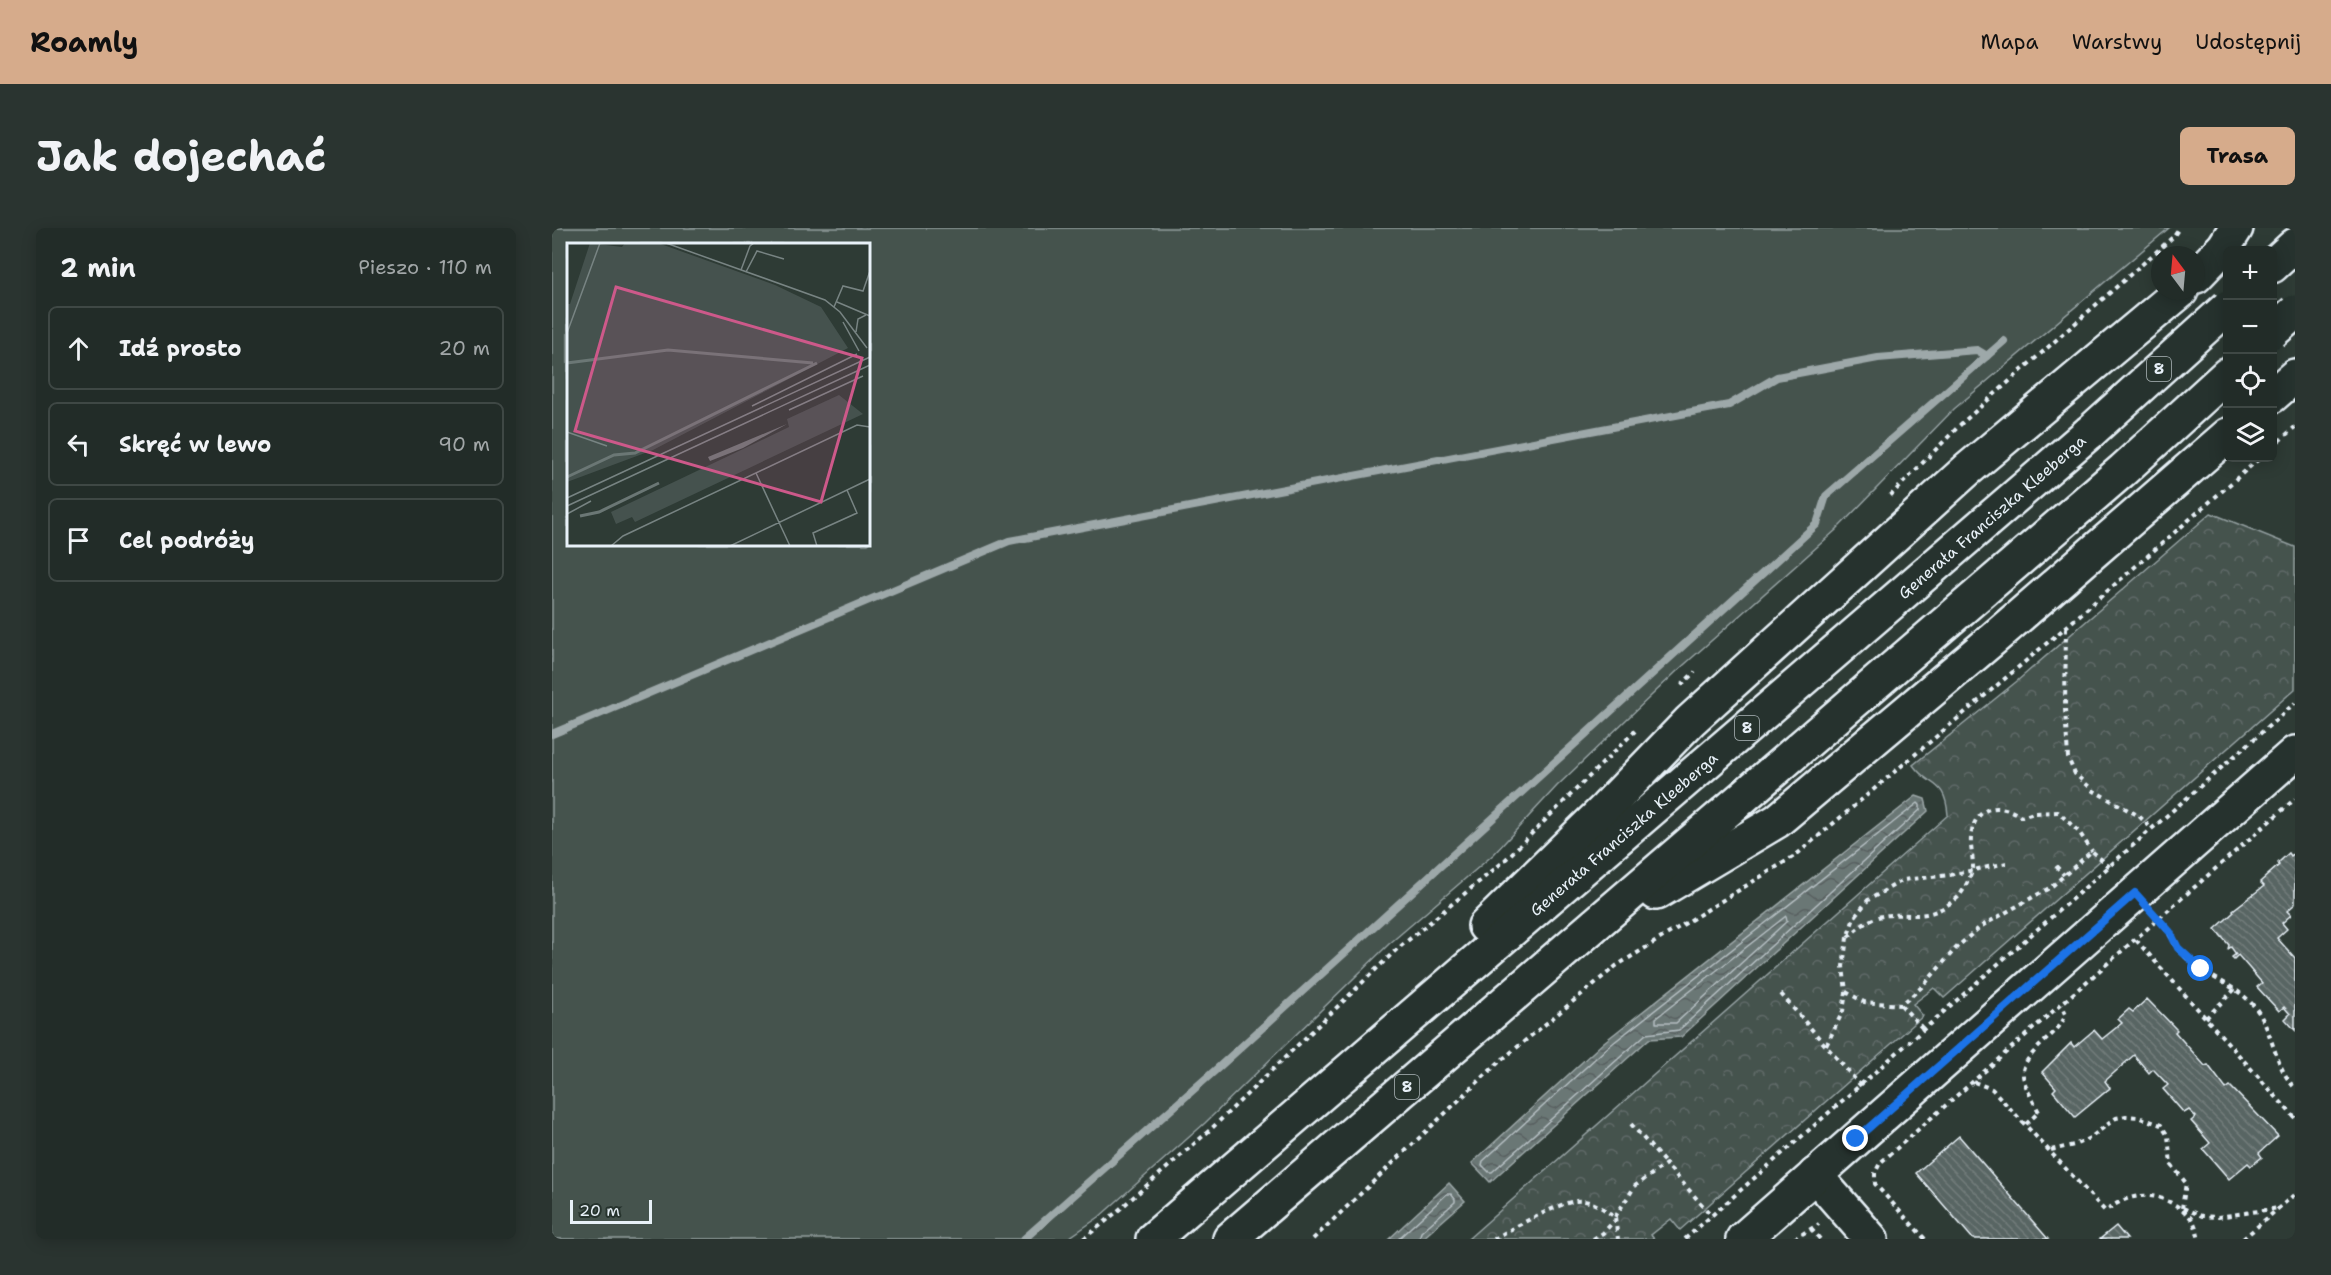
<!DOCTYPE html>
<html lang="pl">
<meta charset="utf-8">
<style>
:root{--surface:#222c28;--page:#2a3430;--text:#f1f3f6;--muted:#a2a7a8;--line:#3f4845;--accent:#d6ab8b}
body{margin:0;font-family:"Shantell Sans",sans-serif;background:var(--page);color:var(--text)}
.controls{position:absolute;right:18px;top:18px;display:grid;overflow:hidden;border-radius:9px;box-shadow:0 3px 15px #0003}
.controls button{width:54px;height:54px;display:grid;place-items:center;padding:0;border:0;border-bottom:2px solid var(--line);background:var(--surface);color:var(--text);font:30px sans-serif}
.compass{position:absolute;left:1599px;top:18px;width:54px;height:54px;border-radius:50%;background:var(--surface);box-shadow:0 3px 15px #0003;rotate:344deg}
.scale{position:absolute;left:18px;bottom:15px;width:82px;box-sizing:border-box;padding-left:6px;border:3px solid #e8f1f8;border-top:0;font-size:16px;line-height:21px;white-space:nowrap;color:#e8f1f8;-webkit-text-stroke:4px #26332d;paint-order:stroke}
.stop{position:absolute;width:18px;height:18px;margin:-14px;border:4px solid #1a73e8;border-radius:50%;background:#fff}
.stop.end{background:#1a73e8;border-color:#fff;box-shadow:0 2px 6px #0008}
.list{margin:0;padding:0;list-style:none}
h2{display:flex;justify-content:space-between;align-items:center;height:78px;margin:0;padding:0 24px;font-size:26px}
h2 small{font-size:20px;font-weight:400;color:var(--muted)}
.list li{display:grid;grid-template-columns:39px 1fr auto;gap:18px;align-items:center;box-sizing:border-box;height:84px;margin:0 12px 12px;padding:0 12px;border:2px solid var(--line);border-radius:9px}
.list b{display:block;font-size:22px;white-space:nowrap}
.list em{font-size:20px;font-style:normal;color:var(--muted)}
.icon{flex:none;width:33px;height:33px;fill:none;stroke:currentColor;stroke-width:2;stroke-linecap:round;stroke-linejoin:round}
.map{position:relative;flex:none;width:1743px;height:1011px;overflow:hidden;border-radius:9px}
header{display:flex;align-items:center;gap:36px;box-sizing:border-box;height:84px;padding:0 30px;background:var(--accent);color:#111}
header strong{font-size:28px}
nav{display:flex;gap:33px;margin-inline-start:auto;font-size:21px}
.intro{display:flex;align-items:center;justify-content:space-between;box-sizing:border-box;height:144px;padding:0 36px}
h1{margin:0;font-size:42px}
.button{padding:15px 27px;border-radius:9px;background:var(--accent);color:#111;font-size:21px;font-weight:700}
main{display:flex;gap:36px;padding:0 36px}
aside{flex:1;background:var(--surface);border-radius:9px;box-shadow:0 3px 15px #0003}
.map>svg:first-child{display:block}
.grass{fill:#45524e;stroke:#96a2a3;stroke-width:1.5;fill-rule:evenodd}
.park{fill:url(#park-crowns);stroke:#96a2a3;stroke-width:1.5}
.water{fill:url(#water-waves);stroke:#9da8a9;stroke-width:1.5}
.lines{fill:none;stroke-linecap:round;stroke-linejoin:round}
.shore{stroke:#b6c0c4;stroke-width:1.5}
.stream{stroke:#9da8a9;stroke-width:8}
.building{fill:url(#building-back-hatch);stroke:#e8f1f8;stroke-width:1.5}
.minor-casing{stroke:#e8f1f8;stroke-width:38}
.trunk-casing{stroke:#e8f1f8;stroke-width:38}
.path{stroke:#e8f1f8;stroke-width:4;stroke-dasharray:4.5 4.5;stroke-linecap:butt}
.minor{stroke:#26332d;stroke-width:33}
.trunk{stroke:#26332d;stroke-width:33}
.trunk-bridge-casing{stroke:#e8f1f8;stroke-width:38;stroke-linecap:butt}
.trunk-bridge{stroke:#26332d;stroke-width:33}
.route{stroke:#1a73e8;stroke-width:8}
.labels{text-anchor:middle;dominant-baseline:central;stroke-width:4.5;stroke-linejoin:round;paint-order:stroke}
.shield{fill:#26332d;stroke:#aeb8bb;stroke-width:1.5}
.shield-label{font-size:15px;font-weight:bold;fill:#e8f1f8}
.street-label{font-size:16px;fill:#e8f1f8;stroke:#26332d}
.inset-river{fill:none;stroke:#6b7775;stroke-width:3}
.inset-road{fill:none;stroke:#788483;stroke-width:1.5}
.view{fill:#cd598a;fill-opacity:0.15;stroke:#cd598a;stroke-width:3}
.inset-edge{fill:none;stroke:#e8f1f8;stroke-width:3}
</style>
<header>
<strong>Roamly</strong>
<nav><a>Mapa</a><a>Warstwy</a><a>Udostępnij</a></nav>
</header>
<div class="intro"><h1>Jak dojechać</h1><a class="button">Trasa</a></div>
<main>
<aside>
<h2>2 min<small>Pieszo · 110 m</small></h2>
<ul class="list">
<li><svg class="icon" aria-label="ahead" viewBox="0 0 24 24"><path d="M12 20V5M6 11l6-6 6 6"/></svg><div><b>Idź prosto</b></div><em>20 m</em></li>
<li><svg class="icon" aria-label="left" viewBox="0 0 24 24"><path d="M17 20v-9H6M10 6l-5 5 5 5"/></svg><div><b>Skręć w lewo</b></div><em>90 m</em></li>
<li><svg class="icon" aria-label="arrive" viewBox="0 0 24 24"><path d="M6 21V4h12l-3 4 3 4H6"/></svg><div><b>Cel podróży</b></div></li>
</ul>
</aside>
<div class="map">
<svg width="1743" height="1011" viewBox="0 0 1743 1011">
<defs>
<pattern id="park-crowns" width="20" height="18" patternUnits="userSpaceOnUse" patternTransform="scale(1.5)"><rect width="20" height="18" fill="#45524e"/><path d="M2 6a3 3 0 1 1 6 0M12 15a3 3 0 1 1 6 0" fill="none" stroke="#606b68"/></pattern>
<pattern id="water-waves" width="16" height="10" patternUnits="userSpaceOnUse" patternTransform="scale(1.5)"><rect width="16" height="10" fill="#6b7775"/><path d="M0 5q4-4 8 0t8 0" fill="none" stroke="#586060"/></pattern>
<pattern id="building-back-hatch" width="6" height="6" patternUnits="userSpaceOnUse" patternTransform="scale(1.5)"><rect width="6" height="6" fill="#596563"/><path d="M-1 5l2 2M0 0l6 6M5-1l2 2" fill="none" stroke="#717c7a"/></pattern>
</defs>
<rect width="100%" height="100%" fill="#2e3b35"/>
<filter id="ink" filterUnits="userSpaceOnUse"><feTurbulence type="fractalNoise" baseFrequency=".0167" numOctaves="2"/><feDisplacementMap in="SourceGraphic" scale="12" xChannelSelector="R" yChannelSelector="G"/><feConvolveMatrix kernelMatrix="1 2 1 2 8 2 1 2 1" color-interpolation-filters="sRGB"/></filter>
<g filter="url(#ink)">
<path class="grass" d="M0,0H1617L1402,181L1284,302L1124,444L1005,558L942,626L837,716L653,895L547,989L515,1011H0ZM16,16H316V316H16Z"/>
<path class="park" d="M1659,285L1743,319V461L1392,770L1382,760L1361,776L1371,788L1128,1002L1119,991L1099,1007L1102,1011H916L1396,587C1393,550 1378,561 1361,537L1464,454Z"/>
<g class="water">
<polygon points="1364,568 1373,571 1376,583 1129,809 1097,811 938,954 920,935 1052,814"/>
<polygon points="897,955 913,973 870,1011 837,1011"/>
</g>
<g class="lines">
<g class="shore">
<polygon points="1366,575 1368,577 1368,582 1127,802 1094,806 940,944 937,944 930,937 931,933 1056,819"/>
<polygon points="1234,688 1235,693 1124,795 1104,795 1104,790"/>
<polyline points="846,1011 895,966 899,966 903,971 903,974 869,1004 867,1011"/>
</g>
<g class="stream">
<polyline points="0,506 457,313 1177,177 1225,149 1326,130 1425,122 1435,128"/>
<polyline points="472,1011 667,839 1265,296 1274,268 1452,113"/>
</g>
</g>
<g class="building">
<polygon points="1743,624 1743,676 1735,683 1739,687 1730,695 1735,701 1725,710 1743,730 1743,802 1733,791 1738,786 1732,779 1727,783 1705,759 1710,755 1686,727 1682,731 1680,729 1684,726 1679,719 1676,721 1677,717 1663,701 1682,684 1681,682 1712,658 1708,654 1727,637 1726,635 1737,625 1739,628"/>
<polygon points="1595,771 1625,802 1623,804 1653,838 1656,837 1674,861 1678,858 1726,908 1707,925 1710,929 1699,938 1696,935 1677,951 1651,921 1658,915 1639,893 1644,889 1637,882 1632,885 1611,861 1616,857 1601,841 1597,845 1582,827 1553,853 1558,860 1523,889 1501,863 1504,860 1490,844 1519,815 1522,819 1542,802 1550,811 1570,795 1566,791 1577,781 1581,784"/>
<polygon points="1407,908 1496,1011 1421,1011 1364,945"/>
<polygon points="1564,998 1575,1011 1548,1011"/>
</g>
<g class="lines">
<g class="minor-casing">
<g id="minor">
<polyline points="1263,947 1319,1011"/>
<polyline points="1191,1011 1743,525"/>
</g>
</g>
<g class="trunk-casing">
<g id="trunk">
<polyline points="1720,38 1743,17"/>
<polyline points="1644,48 1672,19 1684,0"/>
<polyline points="1720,168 1743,148"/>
<polyline points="1104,665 1225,593 1441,411 1676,207"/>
<polyline points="933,698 1054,580 1138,493 1415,242 1629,63"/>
<path id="s1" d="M601,1011L1538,204"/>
<polyline points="678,1011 1571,242 1676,146"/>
</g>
</g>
<g class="path">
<polyline points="1606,22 1610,27"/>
<polyline points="1720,219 1743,199"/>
<polyline points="1338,268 1410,195 1621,9 1627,0"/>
<polyline points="1514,400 1513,481 1516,530 1523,546 1542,563 1587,588 1600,601"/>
<polyline points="1129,457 1143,444"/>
<polyline points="1504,638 1512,647"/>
<path d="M1607,691C1618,704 1624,720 1637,732C1659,753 1689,757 1707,785C1721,807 1724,841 1743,860"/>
<path d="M1296,709C1305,701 1314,693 1326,689C1352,682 1371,695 1397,676C1400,674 1405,671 1407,668C1412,662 1420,647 1421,639C1421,627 1417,615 1420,603C1425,577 1450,574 1469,589L1482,585L1506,584L1527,604L1540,623"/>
<polyline points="1584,712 1743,890"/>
<polyline points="1294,764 1312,774 1349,777 1371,758 1405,719 1428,699 1499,659 1540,623 1559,640"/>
<polyline points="1229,766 1274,818"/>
<polyline points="1349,777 1372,802"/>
<polyline points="1654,790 1683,761"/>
<path d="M1422,854L1440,861L1553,983C1576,966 1599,962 1623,977C1629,980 1637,987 1641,993C1644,998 1645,1005 1647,1011"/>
<polyline points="1309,858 1274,818 1291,783 1294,764 1291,738 1295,710 1302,690 1316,672 1351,652 1398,647 1455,635"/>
<polyline points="1079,896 1114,936"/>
<path d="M1474,896L1487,884C1465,843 1463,841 1497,809C1505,802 1510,796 1514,786L1510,777"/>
<polyline points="1499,922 1522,917 1538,910 1564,890 1574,888 1586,889 1609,897 1616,908 1619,936 1634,955 1630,980"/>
<polyline points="1631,980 1650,988 1666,989 1727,980"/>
<polyline points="1063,989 1083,958 1114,936 1160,988"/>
<polyline points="1259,1001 1268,1011"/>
<polyline points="531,1011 553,994 658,902 843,723 951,634 1083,503"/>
<polyline points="761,1011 946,835 1064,738 1244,627 1514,399 1708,230"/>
<path d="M942,1011C958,1001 1007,975 1024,973C1039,971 1052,981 1063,989L1066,1011"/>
<polyline points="1041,1011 1051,1005 1062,993"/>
<polyline points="1133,1011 1743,475"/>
<polyline points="1242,1011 1267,996"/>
<polyline points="1373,1011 1323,956 1323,945 1328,935 1743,571"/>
<polyline points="1691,1011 1743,966"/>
</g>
<use href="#minor" class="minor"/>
<use href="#trunk" class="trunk"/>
<g class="trunk-bridge-casing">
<g id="trunk-bridge">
<polyline points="1720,104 1743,84"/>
<polyline points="1538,204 1676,79"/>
</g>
</g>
<use href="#trunk-bridge" class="trunk-bridge"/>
</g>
</g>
<g class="lines" filter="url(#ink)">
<polyline class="route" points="1304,911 1583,665 1618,704 1626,720 1649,741"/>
</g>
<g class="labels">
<g class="shield">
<rect x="1595" y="129" width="24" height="24" rx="4.5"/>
<rect x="1183" y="488" width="24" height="24" rx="4.5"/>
<rect x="843" y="847" width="24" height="24" rx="4.5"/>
</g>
<g class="shield-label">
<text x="1607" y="141">8</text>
<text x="1195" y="500">8</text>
<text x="855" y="859">8</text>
</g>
<g class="street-label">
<text stroke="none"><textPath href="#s1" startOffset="1107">Generała Franciszka Kleeberga</textPath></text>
<text stroke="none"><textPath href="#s1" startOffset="621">Generała Franciszka Kleeberga</textPath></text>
</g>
</g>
<g transform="translate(15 15)">
<rect width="303" height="303" fill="#2e3b35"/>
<path d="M23,0L55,4L58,0H91L208,42L254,64L281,105L86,207L0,239V61H3Z" fill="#45524e"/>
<path d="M272,152L296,171L68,279L65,274L49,281L44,269L222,184L220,176Z" fill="#45524e"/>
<path d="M220,181L176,205L143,218L141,214Z" fill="#6b7775"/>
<path class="inset-river" d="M0,120L101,107L246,120M0,234L47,212L68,210L250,120M13,273L32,269L92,240"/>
<path class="inset-road" d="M99,0L258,57L273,69L300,105M174,27L183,3L187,0M179,29L190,8L217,16M270,59L303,73M267,64L276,43L296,48L303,28M276,79L292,108M289,89L291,76L299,72M0,90L33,0M185,163L290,111M222,167L296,133M0,189L40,203M189,230L223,303M0,255L303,114M0,263L303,122M0,271L24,258M44,303L56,293L290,182L303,184M163,303L303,236M250,303L246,290L290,270L280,247"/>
<path class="view" d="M49,44L295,115L254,259L8,188Z"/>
<rect width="303" height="303" class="inset-edge"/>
</g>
</svg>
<div class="controls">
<button>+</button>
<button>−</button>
<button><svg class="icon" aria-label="locate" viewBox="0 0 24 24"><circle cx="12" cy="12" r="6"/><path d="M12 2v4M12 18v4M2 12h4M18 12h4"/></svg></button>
<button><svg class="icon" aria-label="layers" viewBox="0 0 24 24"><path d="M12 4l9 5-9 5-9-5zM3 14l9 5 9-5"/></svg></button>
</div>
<svg class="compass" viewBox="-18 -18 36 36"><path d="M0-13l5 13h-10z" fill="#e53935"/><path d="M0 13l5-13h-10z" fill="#a2a7a8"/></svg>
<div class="scale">20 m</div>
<div class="stop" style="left:1649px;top:741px"></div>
<div class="stop end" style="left:1304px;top:911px"></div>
</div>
</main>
